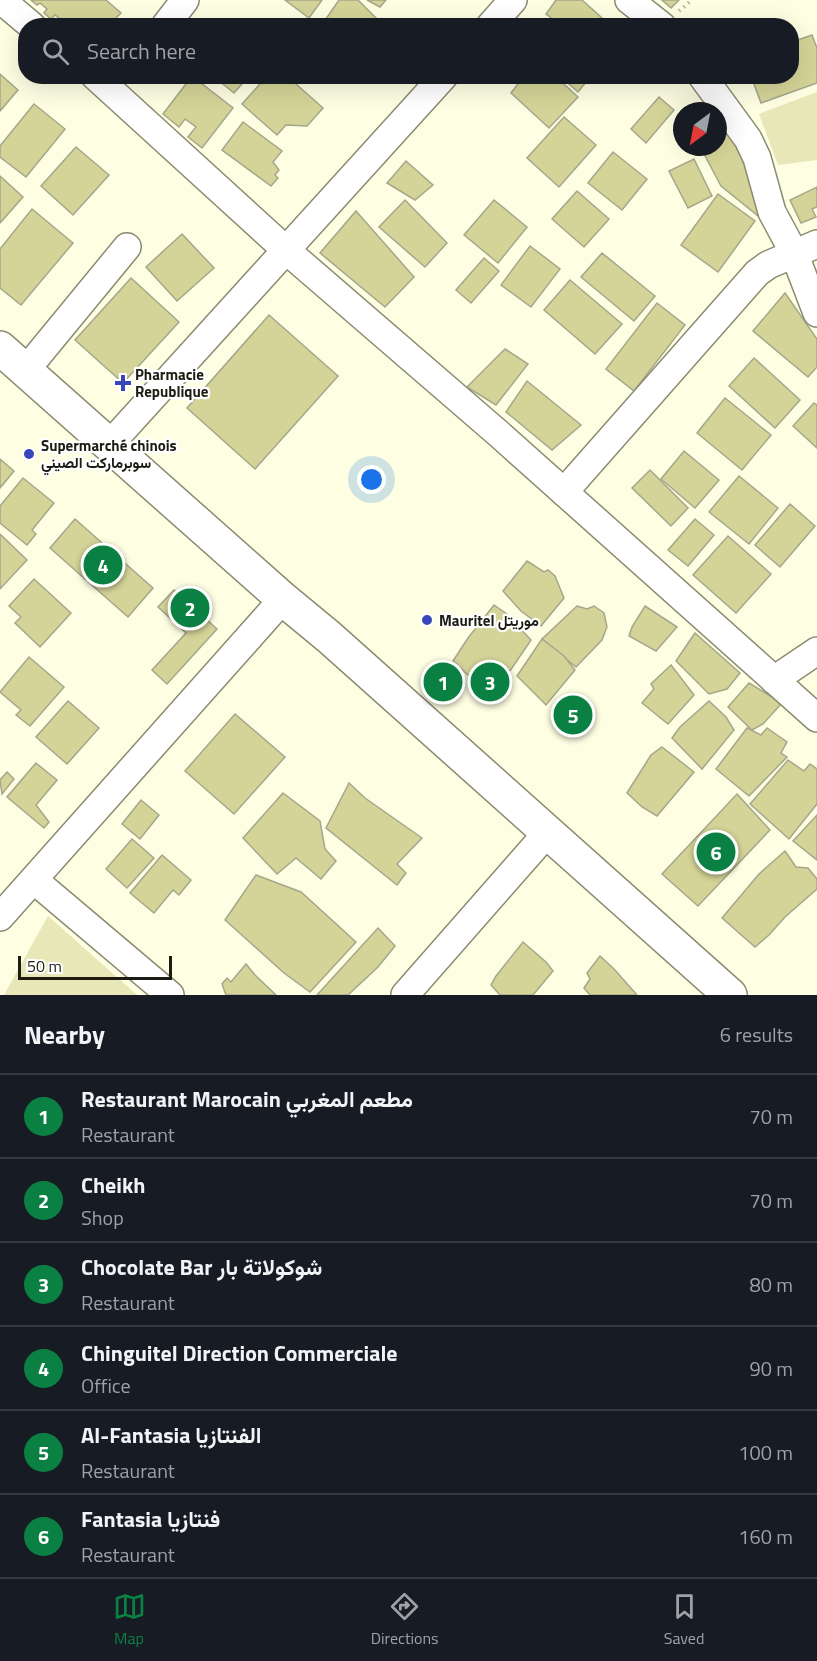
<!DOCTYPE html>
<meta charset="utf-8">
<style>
:root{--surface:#171b24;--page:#20242c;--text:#f1f3f6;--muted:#9ea1a6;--line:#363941;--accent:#0b8043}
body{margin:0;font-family:"Titillium Web",Vazirmatn,sans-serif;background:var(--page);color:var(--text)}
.compass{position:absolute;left:673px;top:102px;width:54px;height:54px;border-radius:50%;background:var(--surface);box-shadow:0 6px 24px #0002;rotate:212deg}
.scale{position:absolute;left:18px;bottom:15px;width:154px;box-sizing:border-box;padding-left:6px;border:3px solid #1c1c13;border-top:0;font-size:16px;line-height:21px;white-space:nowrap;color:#1c1c13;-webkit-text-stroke:4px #fff;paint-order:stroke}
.you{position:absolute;left:372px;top:480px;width:21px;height:21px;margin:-15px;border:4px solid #fff;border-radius:50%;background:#1a73e8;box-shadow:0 0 0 9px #1a73e833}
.badge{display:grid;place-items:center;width:39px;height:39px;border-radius:50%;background:var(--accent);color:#fff;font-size:20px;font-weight:700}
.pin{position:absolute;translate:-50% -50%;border:3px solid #fff;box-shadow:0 2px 6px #0006}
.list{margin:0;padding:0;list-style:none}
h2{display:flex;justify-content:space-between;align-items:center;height:78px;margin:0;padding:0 24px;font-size:26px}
h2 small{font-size:20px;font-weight:400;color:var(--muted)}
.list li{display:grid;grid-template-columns:39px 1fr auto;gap:18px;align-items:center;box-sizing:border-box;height:84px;padding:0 24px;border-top:2px solid var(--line)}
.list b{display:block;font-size:22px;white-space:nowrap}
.list p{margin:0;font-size:20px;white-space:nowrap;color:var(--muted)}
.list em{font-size:20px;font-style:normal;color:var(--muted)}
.icon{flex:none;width:33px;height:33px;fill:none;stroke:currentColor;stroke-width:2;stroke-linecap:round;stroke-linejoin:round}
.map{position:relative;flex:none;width:817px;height:995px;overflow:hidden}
.search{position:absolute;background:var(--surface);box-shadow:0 6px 24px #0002;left:18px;right:18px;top:18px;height:66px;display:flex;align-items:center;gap:15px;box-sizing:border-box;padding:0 21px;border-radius:24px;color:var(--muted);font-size:22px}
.sheet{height:582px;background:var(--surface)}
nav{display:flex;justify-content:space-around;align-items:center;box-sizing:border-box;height:84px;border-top:2px solid var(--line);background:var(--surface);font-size:16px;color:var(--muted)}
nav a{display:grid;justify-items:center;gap:3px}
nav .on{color:var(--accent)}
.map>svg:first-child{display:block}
.green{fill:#e7e7b8}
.building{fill:#d4d498;stroke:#a6a68c;stroke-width:1.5}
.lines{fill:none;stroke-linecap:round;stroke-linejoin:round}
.minor-casing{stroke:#8b8b72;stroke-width:30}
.major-casing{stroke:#8b8b72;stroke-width:36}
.path{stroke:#b4b59f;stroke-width:4;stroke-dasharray:1.5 4.5;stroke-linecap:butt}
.minor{stroke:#fff;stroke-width:27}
.major{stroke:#fff;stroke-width:33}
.poi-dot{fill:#3746b9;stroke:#fff;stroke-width:2}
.labels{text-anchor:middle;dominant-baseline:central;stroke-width:4.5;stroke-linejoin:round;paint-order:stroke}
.poi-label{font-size:15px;font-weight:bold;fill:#1c1c13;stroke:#fff;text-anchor:start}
</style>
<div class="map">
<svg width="817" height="995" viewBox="0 0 817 995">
<rect width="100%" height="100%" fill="#fdfee2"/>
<g class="green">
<polygon points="817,92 817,160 778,165 759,114"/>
<polygon points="48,916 137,995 4,995"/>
</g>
<g class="building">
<polygon points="31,0 106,0 121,13 114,20 118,26 66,26 67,24 55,15 51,19 44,13 47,9 40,3 37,5"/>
<polygon points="285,0 322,0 309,18"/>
<polygon points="339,0 358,0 384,26 321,26"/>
<polygon points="367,0 386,0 380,7"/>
<polygon points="556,0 582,0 611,26 562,26 546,14"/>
<polygon points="662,0 679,0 671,8"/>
<polygon points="812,35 817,48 817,83 761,103 751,76 792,76 792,42"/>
<polygon points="0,74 18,90 0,111"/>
<polygon points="192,76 233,108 202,148 188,137 196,127 185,119 179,127 163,114"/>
<polygon points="213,76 249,76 234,93"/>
<polygon points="267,76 287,76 323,108 307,126 286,125 277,135 242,104"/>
<polygon points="524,76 555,76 578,97 549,128 511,93"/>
<polygon points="560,76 591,76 578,92"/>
<polygon points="659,97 674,110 646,143 631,129"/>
<polygon points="34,104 65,129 26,177 0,157 0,146"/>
<polygon points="564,117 596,145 559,187 527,158"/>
<polygon points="726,118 768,224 721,186 702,150 704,147 718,147 718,128"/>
<polygon points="243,122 282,151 273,162 279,170 275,175 278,178 271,186 222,150"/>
<polygon points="76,147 109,175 73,215 41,186"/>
<polygon points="613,152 647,179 622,210 588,183"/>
<polygon points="694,159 712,196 688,208 669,171"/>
<polygon points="406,161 433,185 415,200 387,183"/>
<polygon points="0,176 23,197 0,223"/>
<polygon points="817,187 817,207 812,209 816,217 801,223 790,200"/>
<polygon points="577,191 609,219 584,247 552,219"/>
<polygon points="718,194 755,221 718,272 681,245"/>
<polygon points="405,200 447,243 425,267 379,227"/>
<polygon points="494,200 527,227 498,263 464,235"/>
<polygon points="32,209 73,243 21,305 0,288 0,249"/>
<polygon points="356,211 414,277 385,307 320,253"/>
<polygon points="182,234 214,268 177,301 146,267"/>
<polygon points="530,246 560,269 531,307 501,285"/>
<polygon points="602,253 655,296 634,321 581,277"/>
<polygon points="484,258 499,271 471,303 456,290"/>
<polygon points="131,278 179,322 123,383 75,340"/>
<polygon points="570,280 622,324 595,354 544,310"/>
<polygon points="785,293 817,339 817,367 808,377 753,331"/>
<polygon points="657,303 685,325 634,391 606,369"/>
<polygon points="269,315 338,376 255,469 187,408"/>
<polygon points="505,349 528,364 496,405 467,387"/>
<polygon points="754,358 800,400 775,428 729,386"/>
<polygon points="527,381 581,425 552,450 506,412"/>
<polygon points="725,398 771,435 742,470 697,433"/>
<polygon points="814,403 817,405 817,448 793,426"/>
<polygon points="684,451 719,480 695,508 661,479"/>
<polygon points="0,459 14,471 0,488"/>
<polygon points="650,470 688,508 671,526 632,488"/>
<polygon points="739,476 778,508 749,544 709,512"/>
<polygon points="23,478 54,503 32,530 36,534 27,545 0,523 0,506"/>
<polygon points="790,504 815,526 780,567 755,545"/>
<polygon points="75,519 153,588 128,617 50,548"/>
<polygon points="695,519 714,535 688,566 668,550"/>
<polygon points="0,534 27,560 0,589"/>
<polygon points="728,536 771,574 736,613 693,575"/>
<polygon points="527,561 544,572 548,570 555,576 564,598 541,626 521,611 503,591"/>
<polygon points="34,579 71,613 40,647 15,623 21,617 9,606"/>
<polygon points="174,590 217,629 167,684 152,670 186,633 158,607"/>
<polygon points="494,605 507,614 531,640 512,668 490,696 453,661 468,638"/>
<polygon points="577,606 587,609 594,606 604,613 607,627 602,640 576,667 542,639"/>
<polygon points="645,606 677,627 656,651 629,636 632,627"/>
<polygon points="695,633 740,673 727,689 709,694 676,661"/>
<polygon points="542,639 564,656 575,670 546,705 517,676"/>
<polygon points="29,657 64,687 30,726 16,715 21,710 0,692"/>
<polygon points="671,665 694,695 668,724 642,703 654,689 651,684"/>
<polygon points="749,683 782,703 763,724 752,730 728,707"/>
<polygon points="68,701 99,728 67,764 36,737"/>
<polygon points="709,701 726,717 734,730 702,769 672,738 680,727"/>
<polygon points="235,714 285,757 234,814 185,771"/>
<polygon points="747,728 761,735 767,728 787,742 781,753 787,757 749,796 716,769"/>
<polygon points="662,747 694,772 657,816 642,807 627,793 651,755"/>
<polygon points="788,760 804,771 810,764 817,769 817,804 789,839 750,804"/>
<polygon points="36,763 57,780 36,805 49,822 44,828 7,797"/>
<polygon points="7,772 14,779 2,794 0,780"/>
<polygon points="349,783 365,798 422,838 397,864 406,873 397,885 326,828"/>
<polygon points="283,793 320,821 325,849 336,861 321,879 296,858 277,874 243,838"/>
<polygon points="737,794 770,830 698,906 662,874"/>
<polygon points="141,800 159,815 140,839 122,824"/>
<polygon points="817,815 817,860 793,841"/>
<polygon points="132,839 154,858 127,888 106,869"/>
<polygon points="785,851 796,867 808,868 817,879 817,889 785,917 769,935 755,947 722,918 759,874"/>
<polygon points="162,855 191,880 179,895 173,890 154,913 130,893"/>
<polygon points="256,875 301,892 356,942 310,992 284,973 225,920"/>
<polygon points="378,928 395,946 378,967 348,995 317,995"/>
<polygon points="523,942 546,962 553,971 533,995 500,995 491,985 496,976"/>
<polygon points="600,956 614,969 637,995 590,995 584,988 590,979 587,973"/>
<polygon points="246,964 255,975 276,995 226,995 222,984 227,978 231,982"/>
</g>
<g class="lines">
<g class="minor-casing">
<g id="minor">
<polyline points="1,0 32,26"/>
<polyline points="629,0 662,26"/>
<polyline points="165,26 185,0"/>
<polyline points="490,26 513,0"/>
<polyline points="95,76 287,251 499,434 817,718"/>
<polyline points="702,76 748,139 757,158 772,212 794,253 817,313"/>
<polyline points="25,371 127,247"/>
<polyline points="110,444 444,76"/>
<polyline points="564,492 757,273 768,265 817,244"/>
<polyline points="774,680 817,651"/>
<polyline points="34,880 170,995"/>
<polyline points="0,917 283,599"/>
<polyline points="405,995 548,832"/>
</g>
</g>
<g class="major-casing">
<polyline id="major" points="0,348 283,599 329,637 730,995"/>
</g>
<polyline class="path" points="679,11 692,0"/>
<use href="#minor" class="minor"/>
<use href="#major" class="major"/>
</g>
<g class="poi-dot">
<path d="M120 374h6v6h6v6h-6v6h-6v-6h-6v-6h6z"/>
<circle cx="29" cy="454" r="6"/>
<circle cx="427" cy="620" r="6"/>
</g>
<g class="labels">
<g class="poi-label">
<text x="135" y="374">Pharmacie<tspan x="135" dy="17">Republique</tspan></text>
<text x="41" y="445">Supermarché chinois<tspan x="41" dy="17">سوبرماركت الصيني</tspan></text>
<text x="439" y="620">Mauritel موريتل</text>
</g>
</g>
</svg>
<svg class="compass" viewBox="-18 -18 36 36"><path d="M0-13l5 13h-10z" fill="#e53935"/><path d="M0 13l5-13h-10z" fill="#9ea1a6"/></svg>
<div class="scale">50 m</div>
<div class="you"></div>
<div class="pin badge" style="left:443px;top:682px">1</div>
<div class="pin badge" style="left:190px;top:608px">2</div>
<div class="pin badge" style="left:490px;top:682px">3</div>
<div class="pin badge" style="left:103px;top:565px">4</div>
<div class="pin badge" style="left:573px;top:715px">5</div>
<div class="pin badge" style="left:716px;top:852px">6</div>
<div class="search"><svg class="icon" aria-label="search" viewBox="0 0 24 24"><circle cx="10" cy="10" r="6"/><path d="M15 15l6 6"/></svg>Search here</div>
</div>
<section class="sheet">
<h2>Nearby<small>6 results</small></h2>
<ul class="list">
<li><span class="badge">1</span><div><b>Restaurant Marocain مطعم المغربي</b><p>Restaurant</p></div><em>70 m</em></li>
<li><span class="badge">2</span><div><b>Cheikh</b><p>Shop</p></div><em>70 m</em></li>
<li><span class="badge">3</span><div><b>Chocolate Bar شوكولاتة بار</b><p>Restaurant</p></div><em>80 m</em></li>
<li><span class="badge">4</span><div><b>Chinguitel Direction Commerciale</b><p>Office</p></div><em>90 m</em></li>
<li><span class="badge">5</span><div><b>Al-Fantasia الفنتازيا</b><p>Restaurant</p></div><em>100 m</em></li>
<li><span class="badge">6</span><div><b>Fantasia فنتازيا</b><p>Restaurant</p></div><em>160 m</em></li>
</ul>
</section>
<nav>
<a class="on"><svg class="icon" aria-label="map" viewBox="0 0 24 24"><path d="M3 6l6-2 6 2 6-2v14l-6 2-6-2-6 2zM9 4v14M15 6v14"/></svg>Map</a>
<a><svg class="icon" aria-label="directions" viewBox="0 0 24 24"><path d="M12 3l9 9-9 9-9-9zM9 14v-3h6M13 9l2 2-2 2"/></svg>Directions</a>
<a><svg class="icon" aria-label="saved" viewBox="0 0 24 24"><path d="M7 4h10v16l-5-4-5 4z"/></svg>Saved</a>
</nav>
